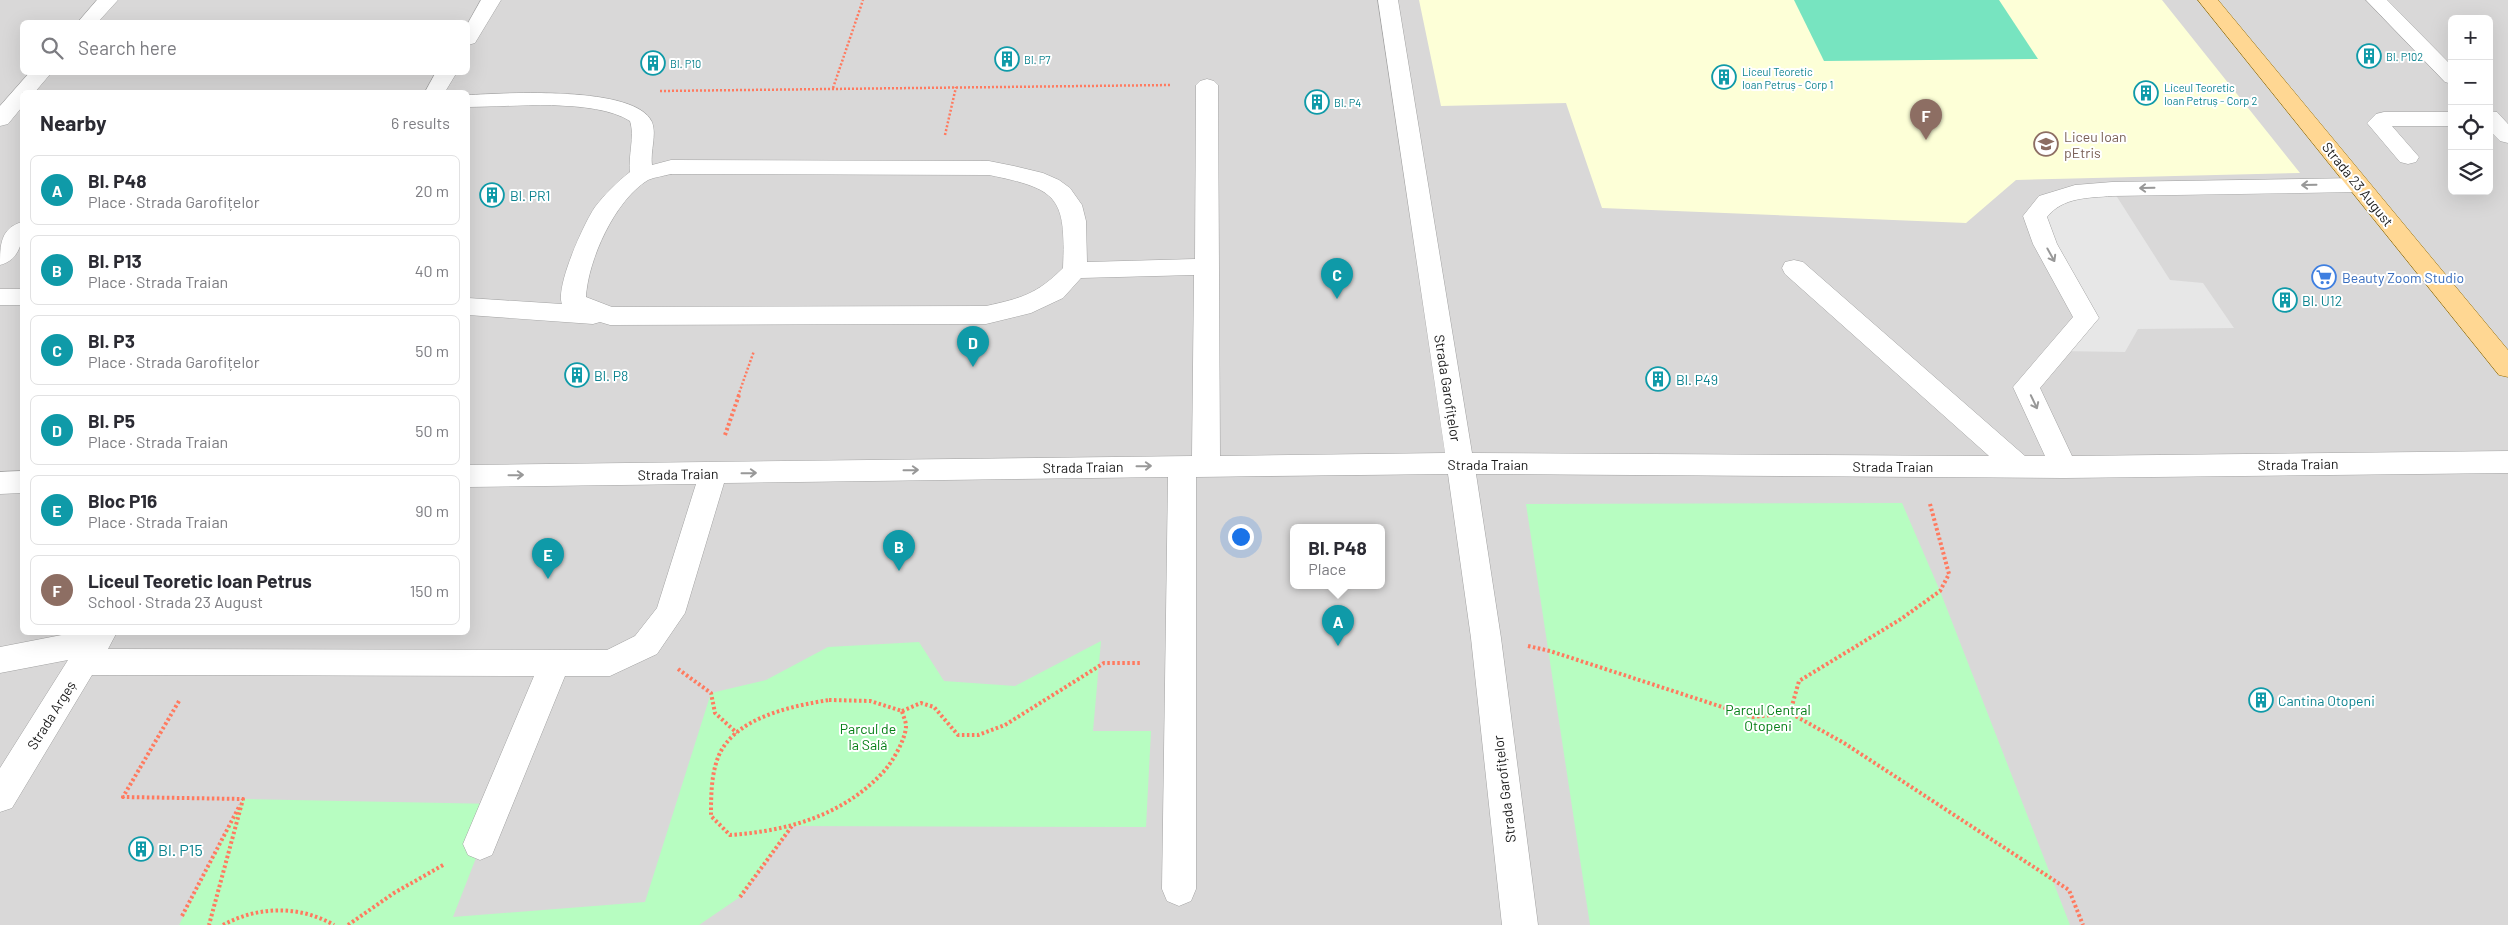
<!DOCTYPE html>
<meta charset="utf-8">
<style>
:root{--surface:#fff;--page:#f2f2f3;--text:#2b2b33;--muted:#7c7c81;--line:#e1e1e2;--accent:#c60c00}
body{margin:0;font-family:Barlow,sans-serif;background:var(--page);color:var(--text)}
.controls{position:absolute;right:15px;top:15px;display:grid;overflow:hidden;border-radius:8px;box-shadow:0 5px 20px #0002}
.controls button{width:45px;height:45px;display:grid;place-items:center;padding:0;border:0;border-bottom:1px solid var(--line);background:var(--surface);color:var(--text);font:25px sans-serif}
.you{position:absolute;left:1240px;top:536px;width:18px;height:18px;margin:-12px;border:4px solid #fff;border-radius:50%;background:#1a73e8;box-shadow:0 0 0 8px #1a73e833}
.badge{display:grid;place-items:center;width:32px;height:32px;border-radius:50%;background:var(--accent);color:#fff;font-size:16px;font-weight:700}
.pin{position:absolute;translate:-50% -41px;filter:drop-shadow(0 1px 2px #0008)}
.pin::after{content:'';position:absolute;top:26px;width:18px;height:15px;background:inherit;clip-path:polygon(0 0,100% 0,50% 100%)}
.popup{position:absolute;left:1290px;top:524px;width:95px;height:65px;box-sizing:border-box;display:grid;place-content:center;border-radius:8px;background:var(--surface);filter:drop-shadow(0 1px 4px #0005);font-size:16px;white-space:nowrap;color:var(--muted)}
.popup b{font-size:19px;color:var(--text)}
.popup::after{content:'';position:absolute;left:50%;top:100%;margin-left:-10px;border:10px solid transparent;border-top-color:var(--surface)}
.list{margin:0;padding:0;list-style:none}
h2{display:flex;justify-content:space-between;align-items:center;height:65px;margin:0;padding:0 20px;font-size:21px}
h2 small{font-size:16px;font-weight:400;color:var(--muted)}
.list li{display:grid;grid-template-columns:32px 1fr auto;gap:15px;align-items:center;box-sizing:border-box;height:70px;margin:0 10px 10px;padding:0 10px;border:1px solid var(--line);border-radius:8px}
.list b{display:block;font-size:19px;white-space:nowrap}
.list p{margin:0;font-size:16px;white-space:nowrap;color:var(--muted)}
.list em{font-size:16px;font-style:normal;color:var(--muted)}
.icon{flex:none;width:28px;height:28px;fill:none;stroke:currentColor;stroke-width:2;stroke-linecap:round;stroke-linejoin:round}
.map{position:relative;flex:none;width:2508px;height:925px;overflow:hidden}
.search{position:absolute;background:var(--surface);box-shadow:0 5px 20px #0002;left:20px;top:20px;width:450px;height:55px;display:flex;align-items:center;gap:12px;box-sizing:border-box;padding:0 18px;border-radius:8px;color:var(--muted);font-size:19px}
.panel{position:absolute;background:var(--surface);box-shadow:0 5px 20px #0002;left:20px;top:90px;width:450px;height:545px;border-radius:8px}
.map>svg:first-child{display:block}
.residential{fill:#d9d8d8;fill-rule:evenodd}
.education{fill:#fdffd7}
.park{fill:#b7fdc1}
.pitch{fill:#77e4c0}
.parking{fill:#e7e7e7}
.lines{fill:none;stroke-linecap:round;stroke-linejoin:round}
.minor-casing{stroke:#a2a2a2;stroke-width:1}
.major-casing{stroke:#926b00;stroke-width:1}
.path-far1{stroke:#ff7a5f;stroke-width:2.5;stroke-dasharray:2 2;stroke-linecap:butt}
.path{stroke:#ff7a5f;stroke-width:4;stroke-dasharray:2.5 2.5;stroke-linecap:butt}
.minor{fill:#fff;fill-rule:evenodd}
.major{fill:#ffd793;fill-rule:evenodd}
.oneway{stroke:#989898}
.labels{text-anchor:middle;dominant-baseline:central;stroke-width:4;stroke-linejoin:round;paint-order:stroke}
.far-culture-label{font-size:11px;fill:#0d838f;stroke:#fff;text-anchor:start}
.education-label{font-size:14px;fill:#785e54;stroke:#fff;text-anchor:start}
.street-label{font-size:14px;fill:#1b1b1b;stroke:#fff}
.culture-label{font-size:14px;fill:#0d838f;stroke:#fff;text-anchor:start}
.shop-label{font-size:14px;fill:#366cbe;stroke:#fff;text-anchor:start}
.park-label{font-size:14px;fill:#047f15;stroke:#fff}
.near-culture-label{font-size:16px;fill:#0d838f;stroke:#fff;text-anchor:start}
</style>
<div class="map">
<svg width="2508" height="925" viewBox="0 0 2508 925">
<rect width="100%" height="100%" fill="#eeeae0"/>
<path class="residential" d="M0,0H2508V925H0ZM2452,19H2489V191H2452ZM22,22H468V72H22ZM22,92H468V632H22ZM1294,527H1382V585H1294Z"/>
<polygon class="education" points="1419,0 2162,0 2300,173 2016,180 1966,223 1602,208 1566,103 1441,106"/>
<g class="park">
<polygon points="1902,503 1940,591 2070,925 1590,925 1526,504"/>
<polygon points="1101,641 1093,731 1151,731 1146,827 792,826 740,897 699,925 179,925 243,799 497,804 453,917 645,902 711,693 766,680 828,647 919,642 944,681 1015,686"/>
</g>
<polygon class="pitch" points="1794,0 1999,0 2038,59 1824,61"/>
<polygon class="parking" points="2112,189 2170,280 2203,283 2234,328 2138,329 2125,352 2058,351 2086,318 2035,216 2075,192"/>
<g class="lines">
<g class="minor-casing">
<g id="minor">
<polygon points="97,0 118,0 98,22 78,22"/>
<polygon points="481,0 501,0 475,43 468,45 468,23"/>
<path d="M1378,0H1398L1472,453L1989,456L1785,274L1782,268L1785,262L1794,260L1803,262L2025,456H2045L2013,387L2073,317L2033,244L2023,216L2039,196L2075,185L2112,182L2358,178L2366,180L2369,185L2366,190L2358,192L2112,196C2088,198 2063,197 2047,217L2057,244L2099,318L2040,388L2072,456L2508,451V473L2064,478L1476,474L1501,638L1538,925H1502L1471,638L1448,474L1196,477V889L1191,901L1179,906L1167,901L1162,889L1168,477L724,483L685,613L657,654L610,676H565L492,855L480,860L468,855L463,844L534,676L92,675L12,808L0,812V768L68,660L0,673V647L77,632H117L108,649L607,650L635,636L657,608L696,484L468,487V465L1192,456L1194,275L1081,278L1063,298L1031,313L986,324L610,325L600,322L593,324L468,315V298L562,304C555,287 584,223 595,207C605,194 617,182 630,172C628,155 635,137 630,121C593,98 512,107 468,107V95C504,93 636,85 652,122C657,135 650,151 652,165L671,160L989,161L1014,166L1043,173L1059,180L1070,188L1082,205L1086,221L1087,262L1195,259L1196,85L1200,81L1207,79L1214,81L1218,85L1220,456L1445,453ZM671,174L989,175C1058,189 1066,197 1063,268C1037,294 1022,298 986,306L612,307L586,297C588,260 615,200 648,180C655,177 664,176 671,174Z"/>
<polygon points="2366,0 2387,0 2452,66 2452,84 2445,82"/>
<polygon points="30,72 52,72 35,92 22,92 22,107 8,124 0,126 0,106"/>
<polygon points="436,72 457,72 445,92 425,92"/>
<polygon points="2489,111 2497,112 2508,124 2508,143 2500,141 2489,130"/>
<polygon points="2384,112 2452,112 2452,126 2392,126 2419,157 2416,162 2408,164 2400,162 2367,123 2376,114"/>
<path d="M22,222C24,240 20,260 0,265C0,246 0,228 22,222Z"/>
<rect x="0" y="289" width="22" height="16"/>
<polygon points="22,471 22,493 0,494 0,472"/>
</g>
</g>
<g class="major-casing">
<polygon id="major" points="2198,0 2218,0 2508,350 2508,377 2499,375"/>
</g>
<g class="path-far1">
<polyline points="833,88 863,0"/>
<polyline points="660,91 1171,85"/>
<polyline points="945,135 956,87"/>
<polyline points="738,396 754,351"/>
</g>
<g class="path">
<polyline points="725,435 739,395"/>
<polyline points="1528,646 1550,651 1753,717 1790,713 1844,743 2069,890 2083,925"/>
<polyline points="678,669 711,693 715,713 737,733"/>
<path d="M829,700L870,701L902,711C903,716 906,721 906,726C906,738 893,761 885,770C845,815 788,831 730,835L711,816C711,796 711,774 719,755C736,717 792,706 829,700Z"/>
<polyline points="179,701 123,797 243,799 209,925"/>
<polyline points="902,711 921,703 934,707 958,735 978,735 1005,725 1104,663 1140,663"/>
<polyline points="1790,713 1799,681 1901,619 1940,591 1949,574 1930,504"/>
<polyline points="740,897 792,826"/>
<polyline points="182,916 240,805"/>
<path d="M223,925C258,906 299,905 334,925"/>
<polyline points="348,925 394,893 445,864"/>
</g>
<use href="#minor" class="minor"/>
<use href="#major" class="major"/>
</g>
<defs><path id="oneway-shaft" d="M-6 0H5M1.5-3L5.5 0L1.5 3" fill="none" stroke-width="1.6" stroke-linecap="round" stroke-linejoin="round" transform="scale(1.25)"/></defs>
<g class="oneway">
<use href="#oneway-shaft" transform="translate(2309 185) rotate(179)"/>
<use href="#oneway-shaft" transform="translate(2147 188) rotate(179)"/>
<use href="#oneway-shaft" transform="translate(2051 255) rotate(61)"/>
<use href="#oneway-shaft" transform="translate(2034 402) rotate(65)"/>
<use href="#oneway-shaft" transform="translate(1144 466) rotate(-1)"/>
<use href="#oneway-shaft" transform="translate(911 470) rotate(-1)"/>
<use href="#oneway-shaft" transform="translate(749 473) rotate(-1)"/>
<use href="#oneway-shaft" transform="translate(516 475) rotate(-1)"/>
</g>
<defs>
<g id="building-ring" transform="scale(1.25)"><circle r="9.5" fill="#fff" stroke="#0f9aa8" stroke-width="1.5"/><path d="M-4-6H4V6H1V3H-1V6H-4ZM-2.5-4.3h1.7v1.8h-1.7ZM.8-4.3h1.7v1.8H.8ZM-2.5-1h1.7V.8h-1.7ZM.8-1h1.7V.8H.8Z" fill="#0f9aa8"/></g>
<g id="school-ring" transform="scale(1.25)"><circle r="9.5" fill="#fff" stroke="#8d6e63" stroke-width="1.5"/><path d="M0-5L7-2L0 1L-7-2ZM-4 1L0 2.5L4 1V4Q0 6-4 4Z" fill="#8d6e63"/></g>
<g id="supermarket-ring" transform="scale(1.25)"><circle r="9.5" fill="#fff" stroke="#3f7fe0" stroke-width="1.5"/><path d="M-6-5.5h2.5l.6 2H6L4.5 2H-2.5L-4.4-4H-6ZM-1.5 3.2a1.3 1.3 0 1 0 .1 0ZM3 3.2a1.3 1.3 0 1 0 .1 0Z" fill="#3f7fe0"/></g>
</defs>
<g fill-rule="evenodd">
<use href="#building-ring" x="2369" y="56"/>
<use href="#building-ring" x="1007" y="59"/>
<use href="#building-ring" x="653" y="63"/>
<use href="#building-ring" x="1724" y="77"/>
<use href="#building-ring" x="2146" y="93"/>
<use href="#building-ring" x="1317" y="102"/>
<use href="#school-ring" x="2046" y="144"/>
<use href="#building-ring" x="492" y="195"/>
<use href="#supermarket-ring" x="2324" y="277"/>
<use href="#building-ring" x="2285" y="300"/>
<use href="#building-ring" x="577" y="375"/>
<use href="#building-ring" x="1658" y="379"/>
<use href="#building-ring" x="2261" y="700"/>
<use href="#building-ring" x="141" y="849"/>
</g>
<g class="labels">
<g class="far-culture-label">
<text x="2386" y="56">Bl. P102</text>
<text x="1024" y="59">Bl. P7</text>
<text x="670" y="63">Bl. P10</text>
<text x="1742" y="71">Liceul Teoretic<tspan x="1742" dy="13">Ioan Petruș - Corp 1</tspan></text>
<text x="2164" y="87">Liceul Teoretic<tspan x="2164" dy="13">Ioan Petruș - Corp 2</tspan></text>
<text x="1334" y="102">Bl. P4</text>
</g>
<g class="education-label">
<text x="2064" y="136">Liceu Ioan<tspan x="2064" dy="16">pEtris</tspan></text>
</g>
<g class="street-label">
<text transform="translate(2358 184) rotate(51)">Strada 23 August</text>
<text transform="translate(1448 388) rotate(81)">Strada Garofițelor</text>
<text x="1488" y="464">Strada Traian</text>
<text transform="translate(2298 464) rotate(-1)">Strada Traian</text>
<text x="1893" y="466">Strada Traian</text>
<text transform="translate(1083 467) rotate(-1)">Strada Traian</text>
<text transform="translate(678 474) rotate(-1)">Strada Traian</text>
<text transform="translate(51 715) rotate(-58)">Strada Argeș</text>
<text transform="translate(1504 789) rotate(-97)">Strada Garofițelor</text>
</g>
<g class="culture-label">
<text x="510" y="195">Bl. PR1</text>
<text x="2302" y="300">Bl. U12</text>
<text x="594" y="375">Bl. P8</text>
<text x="1676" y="379">Bl. P49</text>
<text x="2278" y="700">Cantina Otopeni</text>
</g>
<g class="shop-label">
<text x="2342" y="277">Beauty Zoom Studio</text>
</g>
<g class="park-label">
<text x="1768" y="709">Parcul Central<tspan x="1768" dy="16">Otopeni</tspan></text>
<text x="868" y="728">Parcul de<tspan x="868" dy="16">la Sală</tspan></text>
</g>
<g class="near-culture-label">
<text x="158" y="849">Bl. P15</text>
</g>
</g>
</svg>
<div class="controls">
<button>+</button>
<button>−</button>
<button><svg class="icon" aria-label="locate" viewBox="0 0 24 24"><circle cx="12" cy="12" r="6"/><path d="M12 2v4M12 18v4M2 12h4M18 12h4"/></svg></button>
<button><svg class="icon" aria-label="layers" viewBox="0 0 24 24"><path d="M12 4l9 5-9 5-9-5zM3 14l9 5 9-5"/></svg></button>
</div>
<div class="you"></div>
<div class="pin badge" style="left:1338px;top:646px;background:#0f9aa8">A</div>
<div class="popup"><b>Bl. P48</b>Place</div>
<div class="pin badge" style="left:899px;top:571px;background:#0f9aa8">B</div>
<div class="pin badge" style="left:1337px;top:299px;background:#0f9aa8">C</div>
<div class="pin badge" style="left:973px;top:367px;background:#0f9aa8">D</div>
<div class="pin badge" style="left:548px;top:579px;background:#0f9aa8">E</div>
<div class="pin badge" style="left:1926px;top:140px;background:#8d6e63">F</div>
<div class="search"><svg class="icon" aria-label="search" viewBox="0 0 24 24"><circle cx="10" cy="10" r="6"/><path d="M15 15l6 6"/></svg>Search here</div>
<section class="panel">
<h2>Nearby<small>6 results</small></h2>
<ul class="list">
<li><span class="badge" style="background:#0f9aa8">A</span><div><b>Bl. P48</b><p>Place · Strada Garofițelor</p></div><em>20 m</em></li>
<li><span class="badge" style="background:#0f9aa8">B</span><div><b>Bl. P13</b><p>Place · Strada Traian</p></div><em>40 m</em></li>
<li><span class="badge" style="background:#0f9aa8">C</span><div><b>Bl. P3</b><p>Place · Strada Garofițelor</p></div><em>50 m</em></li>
<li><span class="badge" style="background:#0f9aa8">D</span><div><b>Bl. P5</b><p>Place · Strada Traian</p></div><em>50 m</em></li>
<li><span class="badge" style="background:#0f9aa8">E</span><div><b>Bloc P16</b><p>Place · Strada Traian</p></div><em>90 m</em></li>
<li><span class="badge" style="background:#8d6e63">F</span><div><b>Liceul Teoretic Ioan Petrus</b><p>School · Strada 23 August</p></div><em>150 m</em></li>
</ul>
</section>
</div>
